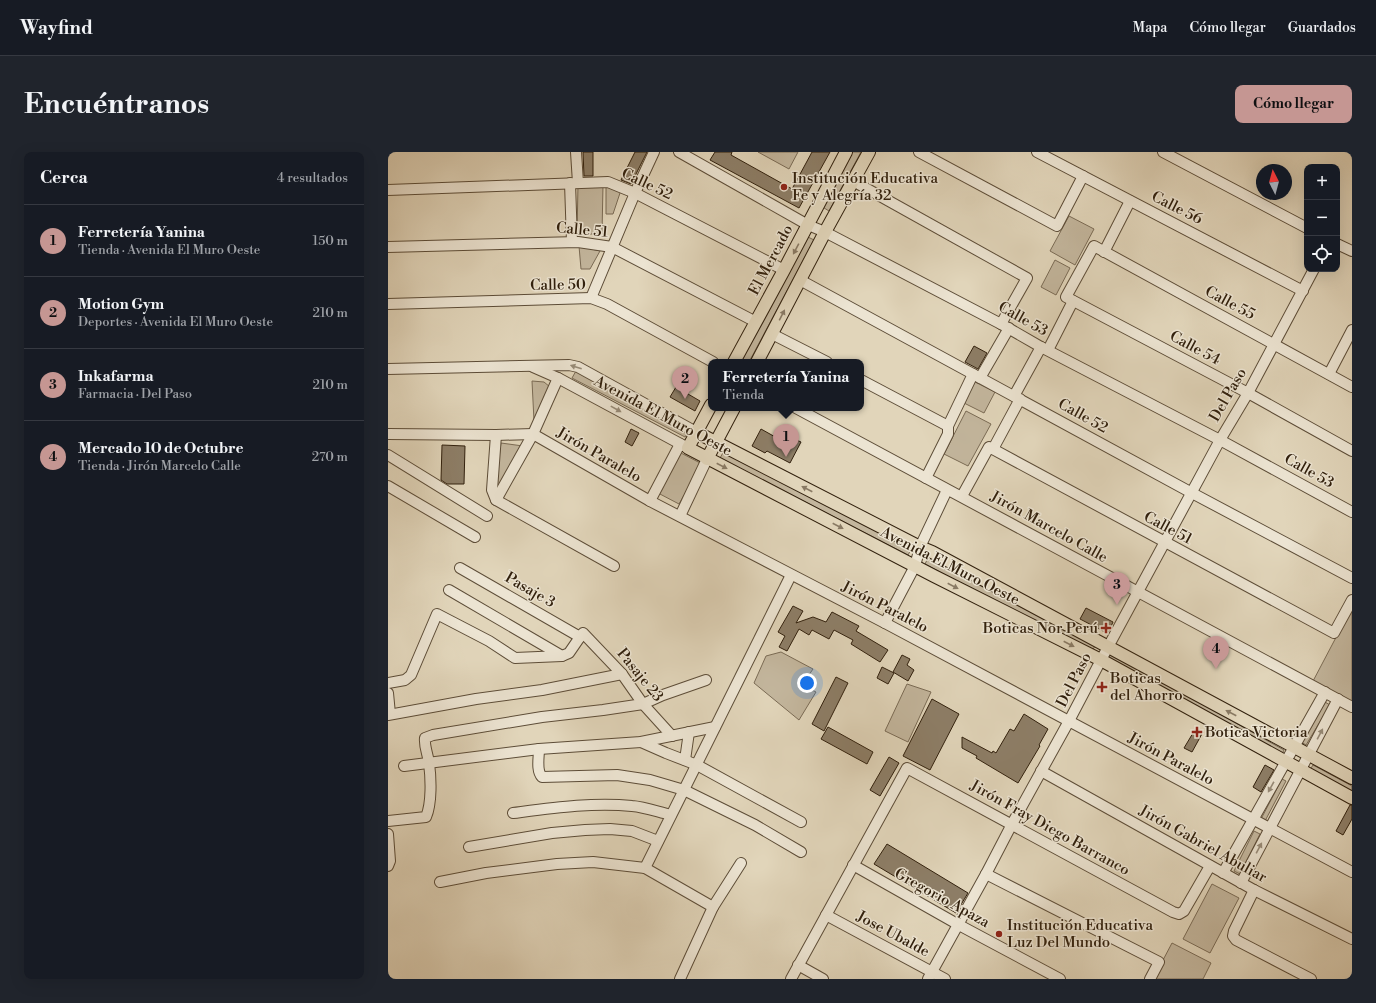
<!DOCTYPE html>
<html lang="es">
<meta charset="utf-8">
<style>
:root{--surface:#171b24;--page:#20242c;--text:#f1f3f6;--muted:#9ea1a6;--line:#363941;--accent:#c59692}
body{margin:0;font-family:"Libre Bodoni",serif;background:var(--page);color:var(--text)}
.controls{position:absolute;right:12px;top:12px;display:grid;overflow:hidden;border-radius:8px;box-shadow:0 4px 16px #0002}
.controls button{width:36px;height:36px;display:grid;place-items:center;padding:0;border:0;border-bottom:1px solid var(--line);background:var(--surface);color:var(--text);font:20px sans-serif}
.compass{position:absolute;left:868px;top:12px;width:36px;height:36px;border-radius:50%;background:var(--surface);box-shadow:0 4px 16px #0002;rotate:354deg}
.you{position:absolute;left:419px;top:531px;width:14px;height:14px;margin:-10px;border:3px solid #fff;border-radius:50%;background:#1a73e8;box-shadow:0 0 0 6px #1a73e833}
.badge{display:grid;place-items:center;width:26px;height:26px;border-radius:50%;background:var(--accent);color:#111;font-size:13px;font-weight:700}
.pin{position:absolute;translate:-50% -33px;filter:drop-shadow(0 1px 2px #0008)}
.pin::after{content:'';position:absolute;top:21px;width:14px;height:12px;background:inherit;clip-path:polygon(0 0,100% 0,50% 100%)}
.popup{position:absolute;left:320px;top:207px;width:156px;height:52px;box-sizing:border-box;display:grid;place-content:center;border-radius:8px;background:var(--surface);filter:drop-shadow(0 1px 3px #0005);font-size:13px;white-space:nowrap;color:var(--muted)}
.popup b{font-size:15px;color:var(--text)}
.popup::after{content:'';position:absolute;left:50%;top:100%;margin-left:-8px;border:8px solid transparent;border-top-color:var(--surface)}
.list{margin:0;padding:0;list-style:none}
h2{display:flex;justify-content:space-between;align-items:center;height:52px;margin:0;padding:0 16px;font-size:17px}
h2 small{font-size:13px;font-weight:400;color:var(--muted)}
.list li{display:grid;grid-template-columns:26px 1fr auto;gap:12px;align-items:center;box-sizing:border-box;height:72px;padding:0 16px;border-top:1px solid var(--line)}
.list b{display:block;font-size:15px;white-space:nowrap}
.list p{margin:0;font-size:13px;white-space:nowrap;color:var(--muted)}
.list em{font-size:13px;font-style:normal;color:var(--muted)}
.icon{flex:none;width:22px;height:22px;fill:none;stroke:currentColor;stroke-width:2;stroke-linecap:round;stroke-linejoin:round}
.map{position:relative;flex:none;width:964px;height:827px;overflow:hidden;border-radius:8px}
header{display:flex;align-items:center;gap:24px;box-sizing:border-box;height:56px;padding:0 20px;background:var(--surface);border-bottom:1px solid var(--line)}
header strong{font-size:19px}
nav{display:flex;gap:22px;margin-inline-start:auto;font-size:14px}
.intro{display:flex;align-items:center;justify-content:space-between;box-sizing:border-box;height:96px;padding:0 24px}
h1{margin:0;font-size:28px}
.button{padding:10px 18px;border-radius:8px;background:var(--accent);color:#111;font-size:14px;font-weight:700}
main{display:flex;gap:24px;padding:0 24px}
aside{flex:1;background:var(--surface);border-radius:8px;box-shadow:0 4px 16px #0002}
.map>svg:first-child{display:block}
.green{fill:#c3b69d;stroke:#7a6b55}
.building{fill:#8d7e67;stroke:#31200d}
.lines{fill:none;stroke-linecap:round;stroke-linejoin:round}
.minor-casing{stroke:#5d4d38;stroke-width:12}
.major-casing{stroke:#31200d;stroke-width:14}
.minor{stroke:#ece4d2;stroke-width:10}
.major{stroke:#e1d5ba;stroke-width:12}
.oneway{fill:#897a64}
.oneway2{fill:#988c79}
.poi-dot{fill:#8f2418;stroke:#ece4d2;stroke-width:1.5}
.labels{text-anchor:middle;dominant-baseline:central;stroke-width:3;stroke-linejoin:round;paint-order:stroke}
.poi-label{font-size:15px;fill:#31200d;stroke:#ece4d2;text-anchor:start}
.street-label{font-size:15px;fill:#31200d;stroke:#ece4d2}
</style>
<header>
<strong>Wayfind</strong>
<nav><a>Mapa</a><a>Cómo llegar</a><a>Guardados</a></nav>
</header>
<div class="intro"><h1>Encuéntranos</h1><a class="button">Cómo llegar</a></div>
<main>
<aside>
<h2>Cerca<small>4 resultados</small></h2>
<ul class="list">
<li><span class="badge">1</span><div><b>Ferretería Yanina</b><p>Tienda · Avenida El Muro Oeste</p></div><em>150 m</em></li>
<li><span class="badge">2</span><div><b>Motion Gym</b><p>Deportes · Avenida El Muro Oeste</p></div><em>210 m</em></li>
<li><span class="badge">3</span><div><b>Inkafarma</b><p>Farmacia · Del Paso</p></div><em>210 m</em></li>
<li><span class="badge">4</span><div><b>Mercado 10 de Octubre</b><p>Tienda · Jirón Marcelo Calle</p></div><em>270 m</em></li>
</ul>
</aside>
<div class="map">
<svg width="964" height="827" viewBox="0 0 964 827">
<rect width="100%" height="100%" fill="#e1d5ba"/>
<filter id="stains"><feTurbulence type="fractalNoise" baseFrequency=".005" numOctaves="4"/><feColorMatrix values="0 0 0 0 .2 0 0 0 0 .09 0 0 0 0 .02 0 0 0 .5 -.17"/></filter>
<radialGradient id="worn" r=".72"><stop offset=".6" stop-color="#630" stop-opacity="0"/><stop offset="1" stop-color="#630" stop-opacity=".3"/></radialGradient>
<g class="green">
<polygon points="370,0 410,0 401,17"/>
<polygon points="463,0 473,0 441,59 433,54"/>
<polygon points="218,32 233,38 225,62 218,62"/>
<polygon points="190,33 215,33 214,82 189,82"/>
<polygon points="681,64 706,77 687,113 662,99"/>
<polygon points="418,84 426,88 361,210 349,210"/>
<polygon points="191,94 212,99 202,117 193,117"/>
<polygon points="667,108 682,116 668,143 653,135"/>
<polygon points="188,219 301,279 297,285 184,226"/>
<polygon points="144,229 156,230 162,235 146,269"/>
<polygon points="587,230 607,240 596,261 576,251"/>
<polygon points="578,259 603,272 580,314 556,302"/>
<polygon points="113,291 135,294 110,337 107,335"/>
<polygon points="336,299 524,396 520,403 332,306"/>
<polygon points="293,301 314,312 291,352 270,341"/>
<polygon points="540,406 707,494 703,501 537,412"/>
<polygon points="964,455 964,552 924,531"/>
<polygon points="393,500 425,517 414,533 428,540 411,568 366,531 378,504"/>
<polygon points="723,501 896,598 893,604 719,507"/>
<polygon points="519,532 543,540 520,590 497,579"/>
<polygon points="937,550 942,553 918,593 913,590"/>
<polygon points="925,613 964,634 964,642 921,619"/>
<polygon points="894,627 898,629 877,669 873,667"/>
<polygon points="866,679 872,682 852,722 846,719"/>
<polygon points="824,732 851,746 822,801 795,787"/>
<polygon points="784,791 823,811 815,827 765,827"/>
</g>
<g class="building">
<polygon points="195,0 205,0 205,24 196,24"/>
<polygon points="247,0 259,0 243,32 233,28"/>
<polygon points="327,0 344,0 343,3 404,37 424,0 442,0 411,56 322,8"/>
<polygon points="586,194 599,201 590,217 577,210"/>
<polygon points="288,235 312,249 307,259 282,245"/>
<polygon points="243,277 251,281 244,294 237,290"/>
<polygon points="373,277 398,291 402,285 413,290 402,311 379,299 377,301 364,294"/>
<polygon points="54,293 77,294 76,332 59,332 53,328"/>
<polygon points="405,454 415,459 408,471 425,465 438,470 444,460 471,474 468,479 500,498 492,510 463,492 465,488 446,478 441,487 424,478 421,483 411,477 399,499 391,495 397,484 390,480"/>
<polygon points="698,456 725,470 721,479 717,480 692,467"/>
<polygon points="514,503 522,507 519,513 526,518 520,529 505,520"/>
<polygon points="494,515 506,521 500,532 489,526"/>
<polygon points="448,525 460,531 436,579 424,572"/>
<polygon points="544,547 571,562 542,618 515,604"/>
<polygon points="636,562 660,577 651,593 652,594 630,631 588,606 589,604 574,596 574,585 604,601 605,599 608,601 622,577 626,579"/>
<polygon points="440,575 485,600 479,612 433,587"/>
<polygon points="808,576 815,580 804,600 796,596"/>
<polygon points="501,605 511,611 492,644 482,638"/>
<polygon points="877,613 886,618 873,640 865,635"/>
<polygon points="962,653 964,653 964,667 955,683 948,679"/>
<polygon points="499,692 580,741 568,761 486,712"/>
</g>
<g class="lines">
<g class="minor-casing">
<g id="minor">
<polyline points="188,0 190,31"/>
<polyline points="291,0 420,73 437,80 613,172 653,195 832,288 964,360"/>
<polyline points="531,0 669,74 695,24"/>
<polyline points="649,0 915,139"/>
<polyline points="775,0 919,76"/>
<polyline points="465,29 639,126 613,172"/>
<polyline points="182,31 184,90"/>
<polyline points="0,38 220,30 247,41 396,118"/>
<polyline points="949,92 964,99"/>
<polyline points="0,95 190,90 224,95 368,170"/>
<polyline points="716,100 742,49"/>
<polyline points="412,128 804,341 964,426"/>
<polyline points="203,146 247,41 266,0"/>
<polyline points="0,152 203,146 219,152 325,210"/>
<polyline points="384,182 439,210"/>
<polyline points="660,198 685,149"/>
<polyline points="145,215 170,226 300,296"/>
<polyline points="0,217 181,213 190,215 308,280"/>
<polyline points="941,222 964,178"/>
<polyline points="592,226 621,176"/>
<polyline points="473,228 560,274"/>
<polyline points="964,235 706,94 678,145 860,241 964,299"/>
<polyline points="626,244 653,195"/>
<polyline points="408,256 964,555"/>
<polyline points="0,282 108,283 145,282 262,349 497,471 964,720"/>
<polyline points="108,283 104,338 108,348 226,414"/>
<polyline points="605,297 632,247"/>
<polyline points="0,303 99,364"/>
<polyline points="538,326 560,282 560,274 585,222"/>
<polyline points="0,334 87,385"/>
<polyline points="574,344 601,295 946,481 964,448"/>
<polyline points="108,348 145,282 170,226"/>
<polyline points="262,349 292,292"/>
<polyline points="292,364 319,307"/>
<polyline points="72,416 192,485 195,481 234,522 255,552 284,584"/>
<polyline points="61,438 174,504"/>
<polyline points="497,471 527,414 532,395 559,338"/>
<polyline points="0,531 17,528 23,523 49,462 101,489 127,506 174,504 181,501 192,485"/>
<polyline points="0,541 2,562"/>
<polyline points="0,563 88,547 154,538 234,522"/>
<polyline points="253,590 278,601 309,613 413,670"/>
<path d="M151,597C151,605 148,619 154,625L229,623L262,628L296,638L367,673L413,700"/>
<polyline points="297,608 301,580"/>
<polyline points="16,614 151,597 253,590 327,575"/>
<polyline points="653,619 866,738 964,787"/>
<path d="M125,661C164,656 205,650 244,654C257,655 270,660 283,663"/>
<path d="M0,669L38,665C44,651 43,626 41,611C40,602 36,595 37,586L45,583L154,565L215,558L255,552L275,543L318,528"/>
<polyline points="0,682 2,709 0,714"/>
<polyline points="81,695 164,681 197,678 222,677 244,679 270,689"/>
<polyline points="465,713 571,773 672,827"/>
<polyline points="257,716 403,423"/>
<polyline points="835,721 937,540"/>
<polyline points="598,722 771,810 762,827"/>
<polyline points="52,730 98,721 169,712 205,710 257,716 325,755"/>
<polyline points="853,731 950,547"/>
<polyline points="866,738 846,779 845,784 848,788 923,827"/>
<polyline points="438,763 557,827"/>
<polyline points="410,813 435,827"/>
<polyline points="292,827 325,755 353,711"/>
<polyline points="403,827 519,616 785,760 791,762 796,759 822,714"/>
<polyline points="540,827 598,722 624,672 681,569 713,508 832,288 860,241 926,117"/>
</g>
</g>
<g class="major-casing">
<g id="major">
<polyline points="346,210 396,118 458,0"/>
<polyline points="369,210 437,80 481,0"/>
<polyline points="323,253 300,296 546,424 713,508 964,646"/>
<polyline points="308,280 532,395 544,400 964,626"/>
<polyline points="319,307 346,256"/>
</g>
</g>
<use href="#minor" class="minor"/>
<use href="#major" class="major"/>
</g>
<defs><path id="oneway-solid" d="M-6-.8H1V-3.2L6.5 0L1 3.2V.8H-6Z"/></defs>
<g class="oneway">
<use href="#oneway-solid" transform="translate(408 97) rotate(118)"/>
<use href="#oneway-solid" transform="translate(394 163) rotate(-63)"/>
<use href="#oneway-solid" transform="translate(334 314) rotate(27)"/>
<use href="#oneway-solid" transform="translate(419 337) rotate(-153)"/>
<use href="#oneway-solid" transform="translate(450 374) rotate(27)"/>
<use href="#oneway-solid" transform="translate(565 434) rotate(27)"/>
<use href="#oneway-solid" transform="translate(681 492) rotate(27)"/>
<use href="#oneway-solid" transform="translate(843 561) rotate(-152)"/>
</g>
<g class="oneway2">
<use href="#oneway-solid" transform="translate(188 215) rotate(-162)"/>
<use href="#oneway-solid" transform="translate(228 257) rotate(29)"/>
<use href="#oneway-solid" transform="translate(932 582) rotate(-62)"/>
<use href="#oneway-solid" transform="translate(883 635) rotate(119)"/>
<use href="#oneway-solid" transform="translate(871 696) rotate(-62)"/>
</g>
<g class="poi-dot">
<circle cx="396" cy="35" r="4"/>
<path d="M716 470h4v4h4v4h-4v4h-4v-4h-4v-4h4z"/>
<path d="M712 529h4v4h4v4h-4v4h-4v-4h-4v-4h4z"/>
<path d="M807 574h4v4h4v4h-4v4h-4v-4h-4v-4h4z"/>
<circle cx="611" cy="782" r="4"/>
</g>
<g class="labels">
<g class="poi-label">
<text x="404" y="26">Institución Educativa<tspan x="404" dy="17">Fe y Alegría 32</tspan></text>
<text x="710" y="476" text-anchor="end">Boticas Nor Perú</text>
<text x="722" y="526">Boticas<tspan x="722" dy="17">del Ahorro</tspan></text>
<text x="817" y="580">Botica Victoria</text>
<text x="619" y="773">Institución Educativa<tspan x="619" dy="17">Luz Del Mundo</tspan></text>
</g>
<g class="street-label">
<text transform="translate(259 32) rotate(25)">Calle 52</text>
<text transform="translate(789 56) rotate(27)">Calle 56</text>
<text transform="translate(194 78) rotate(5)">Calle 51</text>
<text transform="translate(383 108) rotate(-62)">El Mercado</text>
<text transform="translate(170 133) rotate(-1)">Calle 50</text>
<text transform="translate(842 151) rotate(28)">Calle 55</text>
<text transform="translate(635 167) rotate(29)">Calle 53</text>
<text transform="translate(807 196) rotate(28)">Calle 54</text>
<text transform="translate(840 243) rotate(-60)">Del Paso</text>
<text transform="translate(275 264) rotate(28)">Avenida El Muro Oeste</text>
<text transform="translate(695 264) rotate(29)">Calle 52</text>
<text transform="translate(211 303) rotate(30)">Jirón Paralelo</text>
<text transform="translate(921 319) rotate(29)">Calle 53</text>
<text transform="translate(661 375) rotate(29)">Jirón Marcelo Calle</text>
<text transform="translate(780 376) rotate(28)">Calle 51</text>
<text transform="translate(562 414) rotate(27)">Avenida El Muro Oeste</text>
<text transform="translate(142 438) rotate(30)">Pasaje 3</text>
<text transform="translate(497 455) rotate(27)">Jirón Paralelo</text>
<text transform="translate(252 523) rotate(51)">Pasaje 23</text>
<text transform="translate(686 528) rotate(-63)">Del Paso</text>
<text transform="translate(783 607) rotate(28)">Jirón Paralelo</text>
<text transform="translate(662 676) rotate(29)">Jirón Fray Diego Barranco</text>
<text transform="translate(815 692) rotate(29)">Jirón Gabriel Abuliar</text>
<text transform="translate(554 746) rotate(29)">Gregorio Apaza</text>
<text transform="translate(505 782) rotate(28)">Jose Ubalde</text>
</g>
</g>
<rect width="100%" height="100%" filter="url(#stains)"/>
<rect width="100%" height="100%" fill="url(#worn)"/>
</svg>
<div class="controls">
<button>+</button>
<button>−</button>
<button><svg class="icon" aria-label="locate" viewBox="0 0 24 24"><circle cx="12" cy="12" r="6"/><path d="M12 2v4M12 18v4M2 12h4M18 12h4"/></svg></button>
</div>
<svg class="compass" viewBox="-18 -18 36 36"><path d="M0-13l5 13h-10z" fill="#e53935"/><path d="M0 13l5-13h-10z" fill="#9ea1a6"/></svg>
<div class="you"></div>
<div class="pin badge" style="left:398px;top:305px">1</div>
<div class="popup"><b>Ferretería Yanina</b>Tienda</div>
<div class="pin badge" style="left:297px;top:247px">2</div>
<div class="pin badge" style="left:729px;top:453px">3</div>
<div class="pin badge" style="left:828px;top:517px">4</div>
</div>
</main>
